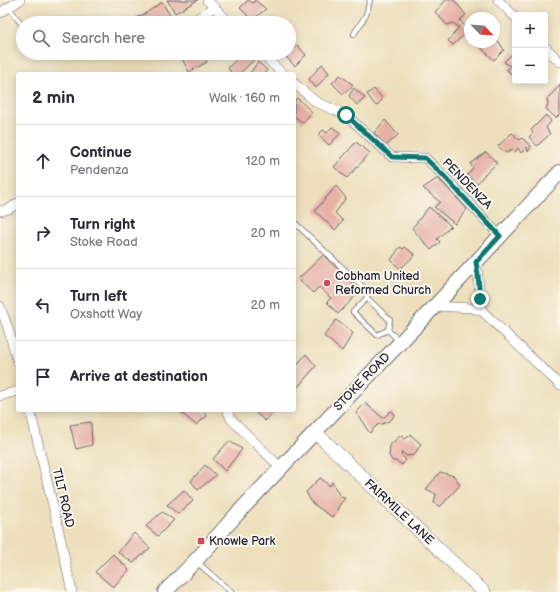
<!DOCTYPE html>
<meta charset="utf-8">
<style>
:root{--surface:#fff;--page:#f2f2f3;--text:#2b2b33;--muted:#7c7c81;--line:#e1e1e2}
body{margin:0;font-family:"Balsamiq Sans",sans-serif;background:var(--page);color:var(--text)}
.controls{position:absolute;right:12px;top:12px;display:grid;overflow:hidden;border-radius:4px;box-shadow:0 2px 10px #0003}
.controls button{width:36px;height:36px;display:grid;place-items:center;padding:0;border:0;border-bottom:1px solid var(--line);background:var(--surface);color:var(--text);font:20px sans-serif}
.compass{position:absolute;left:464px;top:12px;width:36px;height:36px;border-radius:50%;background:var(--surface);box-shadow:0 2px 10px #0003;rotate:115deg}
.stop{position:absolute;width:12px;height:12px;margin:-9px;border:3px solid #0f766e;border-radius:50%;background:#fff}
.stop.end{background:#0f766e;border-color:#fff;box-shadow:0 1px 4px #0008}
.list{margin:0;padding:0;list-style:none}
h2{display:flex;justify-content:space-between;align-items:center;height:52px;margin:0;padding:0 16px;font-size:17px}
h2 small{font-size:13px;font-weight:400;color:var(--muted)}
.list li{display:grid;grid-template-columns:26px 1fr auto;gap:12px;align-items:center;box-sizing:border-box;height:72px;padding:0 16px;border-top:1px solid var(--line)}
.list b{display:block;font-size:15px;white-space:nowrap}
.list p{margin:0;font-size:13px;white-space:nowrap;color:var(--muted)}
.list em{font-size:13px;font-style:normal;color:var(--muted)}
.icon{flex:none;width:22px;height:22px;fill:none;stroke:currentColor;stroke-width:2;stroke-linecap:round;stroke-linejoin:round}
.map{position:relative;flex:none;width:560px;height:592px;overflow:hidden}
.search{position:absolute;background:var(--surface);box-shadow:0 2px 10px #0003;left:16px;top:16px;width:280px;height:44px;display:flex;align-items:center;gap:10px;box-sizing:border-box;padding:0 14px;border-radius:22px;color:var(--muted);font-size:15px}
.panel{position:absolute;background:var(--surface);box-shadow:0 2px 10px #0003;left:16px;top:72px;width:280px;height:340px;border-radius:4px}
.map>svg:first-child{display:block}
.building{fill:#e6b0a5}
.lines{fill:none;stroke-linecap:round;stroke-linejoin:round}
.lane-casing{stroke:#696468;stroke-width:6}
.street-casing{stroke:#696468;stroke-width:10}
.secondary-casing{stroke:#696468;stroke-width:14}
.primary-casing{stroke:#696468;stroke-width:16}
.lane{stroke:#fff;stroke-width:4.5}
.street{stroke:#fff;stroke-width:9}
.secondary{stroke:#fff;stroke-width:13}
.primary{stroke:#fff;stroke-width:14}
.route{stroke:#0f766e;stroke-width:5}
.poi-dot{fill:#d1495b;stroke:#fbf7ec;stroke-width:1.5}
.labels{text-anchor:middle;dominant-baseline:central;stroke-width:4;stroke-linejoin:round;paint-order:stroke}
.street-label{font-size:12px;fill:#22223b;stroke:#fbf7ec}
.poi-label{font-size:12px;fill:#22223b;stroke:#fbf7ec;text-anchor:start}
</style>
<div class="map">
<svg width="560" height="592" viewBox="0 0 560 592">
<rect width="100%" height="100%" fill="#fbf7ec"/>
<filter id="ink" filterUnits="userSpaceOnUse"><feTurbulence type="fractalNoise" baseFrequency=".025" numOctaves="2"/><feDisplacementMap in="SourceGraphic" scale="8" xChannelSelector="R" yChannelSelector="G"/><feConvolveMatrix kernelMatrix="1 2 1 2 8 2 1 2 1" color-interpolation-filters="sRGB"/></filter>
<filter id="wash" filterUnits="userSpaceOnUse"><feTurbulence type="fractalNoise" baseFrequency=".012" numOctaves="4" result="noise"/><feDisplacementMap in="SourceGraphic" scale="16" xChannelSelector="R" yChannelSelector="G"/><feGaussianBlur stdDeviation="0.9" result="paint"/><feColorMatrix in="noise" values="0 0 0 0 0 0 0 0 0 0 0 0 0 0 0 0 0 1.4 0 .05"/><feComposite in="paint" operator="in"/></filter>
<g filter="url(#wash)">
<rect width="100%" height="100%" fill="#eddfbc"/>
<g id="blocks">
<g class="building">
<polygon points="167,0 198,0 175,13"/>
<polygon points="248,0 253,3 255,0 266,9 252,20 240,8"/>
<polygon points="446,0 454,0 466,15 460,20 468,31 453,45 448,41 459,27 453,23 447,25 435,12"/>
<polygon points="162,2 171,17 162,23 162,22 160,23 140,23 136,18 146,13"/>
<polygon points="264,17 270,21 273,18 277,22 276,23 257,23"/>
<polygon points="494,37 499,42 504,50 494,60 478,45 481,42 494,42"/>
<polygon points="297,45 306,55 295,66 286,57"/>
<polygon points="514,52 515,54 515,77 507,70 510,66 504,62"/>
<polygon points="179,53 202,53 207,62 189,72"/>
<polygon points="242,53 247,53 255,59 239,74 232,74 228,68"/>
<polygon points="258,62 267,70 265,74 251,74 250,73"/>
<polygon points="322,64 329,73 316,88 309,79"/>
<polygon points="340,75 353,85 343,94 332,83"/>
<polygon points="560,85 560,114 556,118 546,109 548,104 547,99"/>
<polygon points="354,88 365,98 357,105 349,96"/>
<polygon points="374,89 383,99 376,106 367,94"/>
<polygon points="297,98 312,112 303,123 294,116 294,102"/>
<polygon points="546,115 551,121 546,128 550,134 537,146 529,137 533,133 531,130"/>
<polygon points="385,120 398,135 386,146 374,133"/>
<polygon points="332,127 341,133 329,145 318,135 323,130 327,133"/>
<polygon points="512,133 520,140 522,138 531,146 528,152 527,147 521,153 518,148 515,152 512,150 506,153 498,146"/>
<polygon points="356,142 370,153 347,178 334,167"/>
<polygon points="486,152 497,163 483,176 477,184 467,175 473,168 470,164"/>
<polygon points="438,178 467,209 455,224 434,207 440,202 423,188"/>
<polygon points="336,186 346,198 335,213 343,221 335,230 315,211"/>
<polygon points="429,207 451,226 437,239 440,242 431,250 412,228"/>
<polygon points="400,247 403,249 405,247 415,255 400,269 391,260"/>
<polygon points="323,255 360,291 338,314 327,302 331,298 319,287 313,293 298,279"/>
<polygon points="336,320 353,333 342,351 324,336"/>
<polygon points="306,354 316,366 298,387 294,385 294,369"/>
<polygon points="365,403 383,418 391,411 395,414 391,420 382,424 377,425 370,433 366,428 365,424 356,413"/>
<polygon points="178,410 202,410 207,416 196,425"/>
<polygon points="255,410 275,410 265,421 254,411"/>
<polygon points="91,422 92,445 76,449 70,425"/>
<polygon points="401,435 405,439 411,435 421,444 414,455 406,456 402,452 401,455 406,460 402,465 396,461 393,461 389,456 390,445"/>
<polygon points="229,441 242,449 225,471 213,459"/>
<polygon points="205,465 216,475 198,490 191,481"/>
<polygon points="440,472 454,476 460,485 440,507 434,503 436,494 426,489"/>
<polygon points="320,478 330,486 332,482 340,497 345,498 338,507 337,511 332,517 312,503 306,492"/>
<polygon points="184,490 193,501 178,514 167,505"/>
<polygon points="162,512 174,520 158,536 146,526"/>
<polygon points="134,533 150,548 133,563 118,552"/>
<polygon points="113,554 129,570 113,587 95,572"/>
</g>
</g>
</g>
<g filter="url(#ink)">
<use href="#blocks" fill-opacity="0" stroke="#696468" stroke-width="1"/>
<g class="lines">
<g class="lane-casing">
<g id="lane">
<polyline points="9,8 23,26"/>
<polyline points="354,34 366,15 370,0"/>
<polyline points="294,222 365,289 367,298 390,320 388,330 399,341"/>
<polyline points="367,298 353,312 377,335 388,330"/>
<polyline points="197,562 231,592"/>
</g>
</g>
<g class="street-casing">
<g id="street">
<polyline points="207,0 230,23"/>
<polyline points="498,0 515,17"/>
<polyline points="0,13 20,0"/>
<polyline points="191,23 214,7"/>
<polyline points="545,47 560,62"/>
<polyline points="261,53 283,74"/>
<polyline points="294,83 316,102 346,115 392,157 425,158 442,174 500,236"/>
<polyline points="0,211 9,209 18,203"/>
<path d="M476,262C479,279 479,295 482,311"/>
<polyline points="0,306 8,328 18,363"/>
<polyline points="435,306 471,308 482,311 560,385"/>
<polyline points="0,396 18,391"/>
<polyline points="30,410 55,514 72,592"/>
<polyline points="227,410 231,419 281,468"/>
</g>
</g>
<g class="secondary-casing">
<polyline id="secondary" points="315,432 484,592"/>
</g>
<g class="primary-casing">
<polyline id="primary" points="165,592 199,557 237,514 315,432 435,306 560,172"/>
</g>
<use href="#lane" class="lane"/>
<use href="#street" class="street"/>
<use href="#secondary" class="secondary"/>
<use href="#primary" class="primary"/>
</g>
</g>
<g class="lines" filter="url(#ink)">
<polyline class="route" points="346,115 392,157 425,158 442,174 500,236 476,262 478,275 480,299"/>
</g>
<g class="poi-dot">
<circle cx="327" cy="283" r="4"/>
<rect x="197" y="537" width="8" height="8" rx="2"/>
</g>
<g class="labels">
<g class="street-label">
<text transform="translate(467 184) rotate(46)">PENDENZA</text>
<text transform="translate(362 382) rotate(-46)">STOKE ROAD</text>
<text transform="translate(63 498) rotate(77)">TILT ROAD</text>
<text transform="translate(399 512) rotate(43)">FAIRMILE LANE</text>
</g>
<g class="poi-label">
<text x="335" y="276">Cobham United<tspan x="335" dy="14">Reformed Church</tspan></text>
<text x="209" y="541">Knowle Park</text>
</g>
</g>
</svg>
<div class="controls">
<button>+</button>
<button>−</button>
</div>
<svg class="compass" viewBox="-18 -18 36 36"><path d="M0-13l5 13h-10z" fill="#e53935"/><path d="M0 13l5-13h-10z" fill="#7c7c81"/></svg>
<div class="stop" style="left:346px;top:115px"></div>
<div class="stop end" style="left:480px;top:299px"></div>
<div class="search"><svg class="icon" aria-label="search" viewBox="0 0 24 24"><circle cx="10" cy="10" r="6"/><path d="M15 15l6 6"/></svg>Search here</div>
<section class="panel">
<h2>2 min<small>Walk · 160 m</small></h2>
<ul class="list">
<li><svg class="icon" aria-label="ahead" viewBox="0 0 24 24"><path d="M12 20V5M6 11l6-6 6 6"/></svg><div><b>Continue</b><p>Pendenza</p></div><em>120 m</em></li>
<li><svg class="icon" aria-label="right" viewBox="0 0 24 24"><path d="M7 20v-9h11M14 6l5 5-5 5"/></svg><div><b>Turn right</b><p>Stoke Road</p></div><em>20 m</em></li>
<li><svg class="icon" aria-label="left" viewBox="0 0 24 24"><path d="M17 20v-9H6M10 6l-5 5 5 5"/></svg><div><b>Turn left</b><p>Oxshott Way</p></div><em>20 m</em></li>
<li><svg class="icon" aria-label="arrive" viewBox="0 0 24 24"><path d="M6 21V4h12l-3 4 3 4H6"/></svg><div><b>Arrive at destination</b></div></li>
</ul>
</section>
</div>
